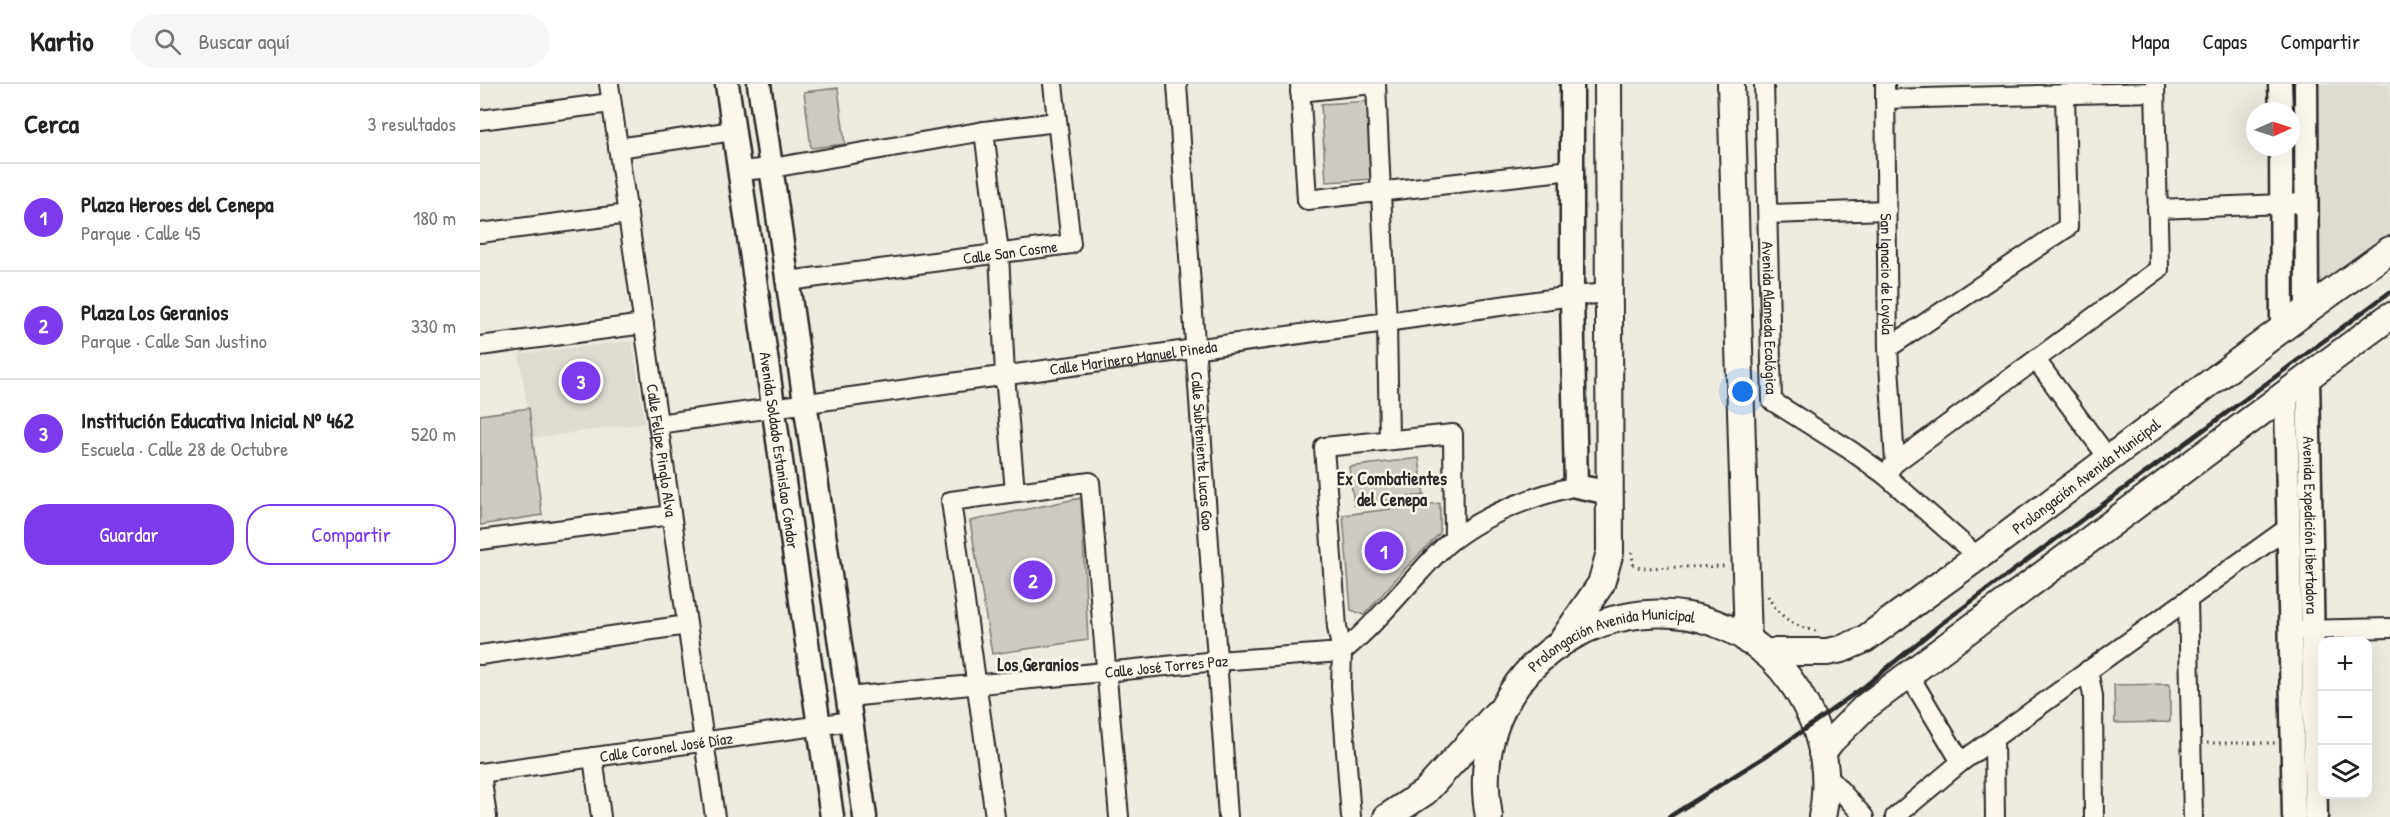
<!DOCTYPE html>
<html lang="es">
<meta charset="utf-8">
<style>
:root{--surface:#fff;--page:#f6f6f6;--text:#222;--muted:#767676;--line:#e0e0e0;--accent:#7c3aed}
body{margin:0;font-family:"Patrick Hand",sans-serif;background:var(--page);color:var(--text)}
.controls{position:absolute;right:18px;bottom:18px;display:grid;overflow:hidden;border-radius:12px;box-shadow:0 6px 24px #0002}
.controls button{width:54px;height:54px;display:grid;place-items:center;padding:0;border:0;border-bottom:2px solid var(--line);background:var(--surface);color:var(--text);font:30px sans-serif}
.compass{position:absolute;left:1766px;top:18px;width:54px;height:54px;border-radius:50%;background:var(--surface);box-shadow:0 6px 24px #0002;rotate:87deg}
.you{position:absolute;left:1263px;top:308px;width:21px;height:21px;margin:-15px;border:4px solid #fff;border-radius:50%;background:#1a73e8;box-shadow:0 0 0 9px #1a73e833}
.badge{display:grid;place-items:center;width:39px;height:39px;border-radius:50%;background:var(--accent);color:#fff;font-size:20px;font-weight:700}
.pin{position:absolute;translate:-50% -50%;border:3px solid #fff;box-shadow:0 2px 6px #0006}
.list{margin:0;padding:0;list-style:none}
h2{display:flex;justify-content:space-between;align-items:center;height:78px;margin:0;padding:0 24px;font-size:26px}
h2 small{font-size:20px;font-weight:400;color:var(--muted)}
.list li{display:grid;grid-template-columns:39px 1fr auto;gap:18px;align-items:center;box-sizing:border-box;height:108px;padding:0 24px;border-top:2px solid var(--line)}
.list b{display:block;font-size:22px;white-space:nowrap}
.list p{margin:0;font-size:20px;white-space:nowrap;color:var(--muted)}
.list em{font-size:20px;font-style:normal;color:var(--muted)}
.actions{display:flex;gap:12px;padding:18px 24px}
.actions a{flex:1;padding:14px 0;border:2px solid var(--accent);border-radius:24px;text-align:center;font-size:21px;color:var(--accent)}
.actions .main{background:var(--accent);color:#fff}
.icon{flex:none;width:33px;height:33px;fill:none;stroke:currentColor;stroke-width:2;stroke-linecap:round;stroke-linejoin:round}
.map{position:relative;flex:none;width:1910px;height:733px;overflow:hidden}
header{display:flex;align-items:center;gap:36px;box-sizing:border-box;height:84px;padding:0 30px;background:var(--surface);border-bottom:2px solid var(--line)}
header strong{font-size:28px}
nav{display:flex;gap:33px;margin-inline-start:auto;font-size:21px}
.search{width:420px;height:54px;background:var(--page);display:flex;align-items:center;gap:15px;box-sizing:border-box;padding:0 21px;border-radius:33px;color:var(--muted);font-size:22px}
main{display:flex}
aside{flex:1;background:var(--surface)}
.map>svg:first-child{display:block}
.built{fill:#dedbd1}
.green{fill:#cecbc2;stroke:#7c7b76;stroke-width:1.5}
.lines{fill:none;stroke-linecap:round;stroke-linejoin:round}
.minor-casing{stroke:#2b2b2b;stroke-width:22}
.tertiary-casing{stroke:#2b2b2b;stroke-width:27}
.secondary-casing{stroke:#2b2b2b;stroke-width:30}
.path{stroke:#2b2b2b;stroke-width:3;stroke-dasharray:1.5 4.5;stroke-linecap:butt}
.minor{stroke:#fbf7ec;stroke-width:18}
.tertiary{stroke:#fbf7ec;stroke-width:22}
.secondary{stroke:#fbf7ec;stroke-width:26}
.rail{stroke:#2b2b2b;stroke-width:4.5}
.labels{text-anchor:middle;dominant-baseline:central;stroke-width:5;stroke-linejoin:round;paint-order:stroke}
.street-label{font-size:16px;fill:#2b2b2b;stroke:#fbf7ec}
.neighbourhood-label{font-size:18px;font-weight:bold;fill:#2b2b2b;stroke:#fbf7ec}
</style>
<header>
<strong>Kartio</strong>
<div class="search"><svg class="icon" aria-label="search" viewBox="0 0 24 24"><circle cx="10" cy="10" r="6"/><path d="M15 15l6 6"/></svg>Buscar aquí</div>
<nav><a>Mapa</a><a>Capas</a><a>Compartir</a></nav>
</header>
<main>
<aside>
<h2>Cerca<small>3 resultados</small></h2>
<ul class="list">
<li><span class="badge">1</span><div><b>Plaza Heroes del Cenepa</b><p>Parque · Calle 45</p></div><em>180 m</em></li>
<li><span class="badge">2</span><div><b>Plaza Los Geranios</b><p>Parque · Calle San Justino</p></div><em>330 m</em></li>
<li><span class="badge">3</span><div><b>Institución Educativa Inicial Nº 462</b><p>Escuela · Calle 28 de Octubre</p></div><em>520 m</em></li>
</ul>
<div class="actions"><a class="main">Guardar</a><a>Compartir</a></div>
</aside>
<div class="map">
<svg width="1910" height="733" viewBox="0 0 1910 733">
<rect width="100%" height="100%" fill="#eeebe0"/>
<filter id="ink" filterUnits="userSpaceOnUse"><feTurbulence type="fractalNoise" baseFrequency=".0167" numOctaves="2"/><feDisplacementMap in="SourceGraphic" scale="12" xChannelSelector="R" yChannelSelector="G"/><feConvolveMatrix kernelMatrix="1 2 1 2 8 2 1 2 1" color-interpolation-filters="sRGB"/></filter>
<g filter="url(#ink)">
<g class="built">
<polygon points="1840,0 1910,0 1910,149 1839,200"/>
<polygon points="152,257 165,339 52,354 39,270"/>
</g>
<g class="green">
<polygon points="358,4 365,60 331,64 324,8"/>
<polygon points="891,17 895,95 846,98 841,20"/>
<polygon points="49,324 62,431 0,441 0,331"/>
<polygon points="939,374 944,411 874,421 869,383"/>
<polygon points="601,414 608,556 512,570 490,437"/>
<polygon points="960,419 960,449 924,486 884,531 871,526 863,431"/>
<polygon points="1690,600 1690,638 1635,639 1634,601"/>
</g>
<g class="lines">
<g class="minor-casing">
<g id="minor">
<path id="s1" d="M129,0L235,733"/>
<path id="s2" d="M697,0L748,733"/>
<polyline points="820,0 827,116 1091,86"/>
<polyline points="896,0 907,238 909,356"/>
<path id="s3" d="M1284,0L1292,317L1370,366L1405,391L1498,473"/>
<path id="s4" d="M1405,0L1408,264L1415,379"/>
<polyline points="820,8 892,0"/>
<polyline points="1405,15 1675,8"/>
<polyline points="0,36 131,19"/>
<polyline points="504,47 519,169 525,291 535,408"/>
<polyline points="138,64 253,47"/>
<polyline points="259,87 292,84 504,47 577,38"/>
<polyline points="1677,125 1826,119"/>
<polyline points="1288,130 1407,126"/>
<polyline points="0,149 148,130"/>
<path id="s5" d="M308,197L591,160L573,0"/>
<polyline points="0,262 164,240"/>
<polyline points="1408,264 1588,143 1585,10"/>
<polyline points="1556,276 1629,375"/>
<path id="s6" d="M178,340L1092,212L1129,209"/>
<polyline points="1405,391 1415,379 1679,185 1675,0"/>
<polyline points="0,456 191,431"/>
<polyline points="1708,516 1713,733"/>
<polyline points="1819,546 1910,544"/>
<path d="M862,568C892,543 916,514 942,486C952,475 963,462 975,454C1010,428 1054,412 1096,402"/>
<polyline points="0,571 207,541"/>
<polyline points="1608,586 1613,612 1614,733"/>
<polyline points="1429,591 1481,678"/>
<path id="s7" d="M368,613L737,577L862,568"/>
<polyline points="1514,655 1515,733"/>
<polyline points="113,673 121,733"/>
<path id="s8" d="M0,689L371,637"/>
<polyline points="1,689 7,733"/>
<polyline points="1345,689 1384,733"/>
<polyline points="515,733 471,417 610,398 639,733"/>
<polyline points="871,733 861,602 862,568 857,543 844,363 973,350 974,454"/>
<polyline points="1415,733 1481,678 1809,443"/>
</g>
</g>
<g class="tertiary-casing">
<g id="tertiary">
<path id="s9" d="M247,0L352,733"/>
<polyline points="279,0 385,733"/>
<polyline points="1092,0 1092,212 1096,402 1130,409"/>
<polyline points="1800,0 1801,27"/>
<polyline points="1826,0 1827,226"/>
<polyline points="1801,63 1802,245"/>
<path id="s10" d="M1828,293L1836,733"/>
<polyline points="1806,310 1814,733"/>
</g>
</g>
<g class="secondary-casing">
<g id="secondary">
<polyline points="1251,0 1268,557"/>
<polyline points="1084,554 1121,500 1130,468 1128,0"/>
<path id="s11" d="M1284,568H1347L1362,565L1385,555L1498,473L1827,226L1910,166"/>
<polyline points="1342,669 1351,657 1385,623 1910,232"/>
<polyline points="907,733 945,708 1016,630"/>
<path id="s12" d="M1009,733C974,539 1237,448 1326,622C1344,656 1350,696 1342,733"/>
</g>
</g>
<g class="path">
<polyline points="1152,468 1153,480 1160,484 1247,482"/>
<path d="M1288,512C1297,532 1315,543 1336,547"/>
<polyline points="1727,659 1795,659"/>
</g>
<use href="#minor" class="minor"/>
<use href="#tertiary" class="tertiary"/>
<use href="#secondary" class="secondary"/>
<polyline class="rail" points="1189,733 1297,665 1385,602 1461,540 1910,208"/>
</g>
</g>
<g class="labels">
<g class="street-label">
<text stroke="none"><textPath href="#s5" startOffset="224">Calle San Cosme</textPath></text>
<text stroke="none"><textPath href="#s4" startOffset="190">San Ignacio de Loyola</textPath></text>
<text stroke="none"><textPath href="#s3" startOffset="234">Avenida Alameda Ecológica</textPath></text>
<text stroke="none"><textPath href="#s6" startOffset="480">Calle Marinero Manuel Pineda</textPath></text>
<text stroke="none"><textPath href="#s1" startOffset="370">Calle Felipe Pinglo Alva</textPath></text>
<text stroke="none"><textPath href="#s9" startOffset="370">Avenida Soldado Estanislao Cóndor</textPath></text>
<text stroke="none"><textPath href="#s2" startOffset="368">Calle Subteniente Lucas Gao</textPath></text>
<text stroke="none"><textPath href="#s11" startOffset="378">Prolongación Avenida Municipal</textPath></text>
<text stroke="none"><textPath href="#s10" startOffset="148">Avenida Expedición Libertadora</textPath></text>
<text stroke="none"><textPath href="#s12" startOffset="250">Prolongación Avenida Municipal</textPath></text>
<text stroke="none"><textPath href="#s7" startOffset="320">Calle José Torres Paz</textPath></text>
<text stroke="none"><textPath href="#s8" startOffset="188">Calle Coronel José Díaz</textPath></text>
</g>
<g class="neighbourhood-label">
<text x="912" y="394">Ex Combatientes<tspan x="912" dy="21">del Cenepa</tspan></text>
<text x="558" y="580">Los Geranios</text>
</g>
</g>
</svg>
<div class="controls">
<button>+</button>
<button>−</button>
<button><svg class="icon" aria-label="layers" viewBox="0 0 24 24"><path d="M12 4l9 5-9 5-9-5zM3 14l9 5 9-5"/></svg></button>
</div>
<svg class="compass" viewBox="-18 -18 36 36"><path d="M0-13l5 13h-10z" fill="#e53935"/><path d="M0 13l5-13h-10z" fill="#767676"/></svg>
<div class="you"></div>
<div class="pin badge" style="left:904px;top:467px">1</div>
<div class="pin badge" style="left:553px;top:496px">2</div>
<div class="pin badge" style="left:101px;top:297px">3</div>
</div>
</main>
